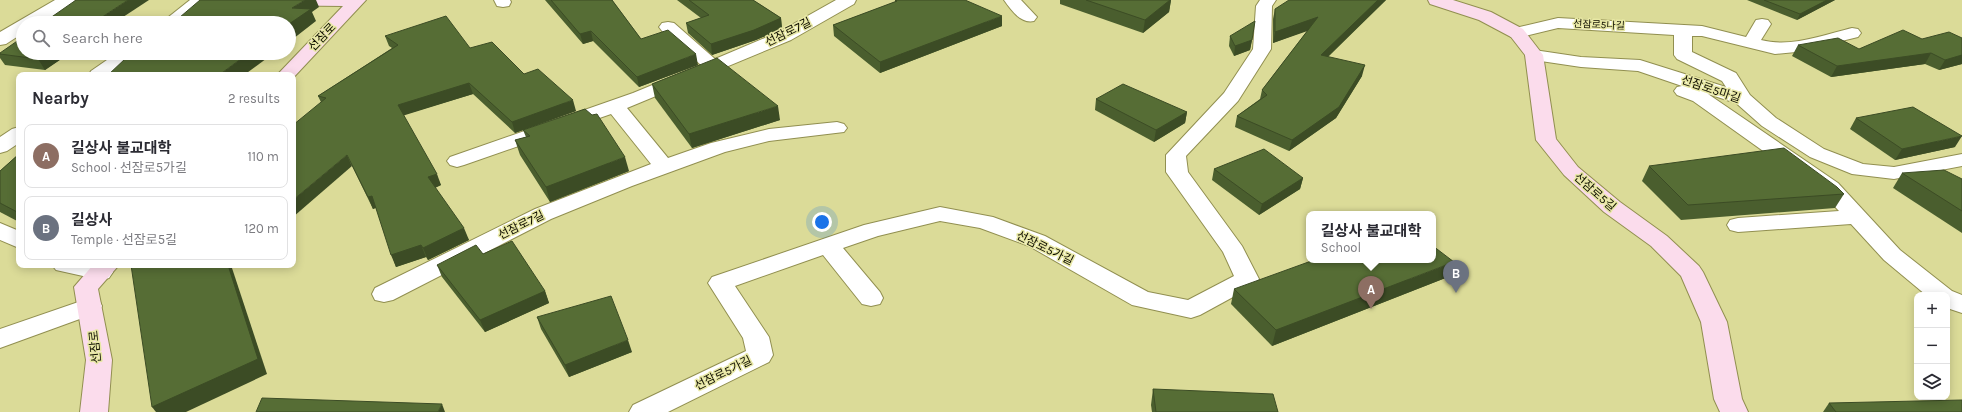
<!DOCTYPE html>
<meta charset="utf-8">
<style>
:root{--surface:#fff;--page:#f7f7f7;--text:#2b2b33;--muted:#7c7c81;--line:#e1e1e2;--accent:#0b8043}
body{margin:0;font-family:Karla,"Noto Sans KR",sans-serif;background:var(--page);color:var(--text)}
.controls{position:absolute;right:12px;bottom:12px;display:grid;overflow:hidden;border-radius:8px;box-shadow:0 2px 10px #0003}
.controls button{width:36px;height:36px;display:grid;place-items:center;padding:0;border:0;border-bottom:1px solid var(--line);background:var(--surface);color:var(--text);font:20px sans-serif}
.you{position:absolute;left:822px;top:222px;width:14px;height:14px;margin:-10px;border:3px solid #fff;border-radius:50%;background:#1a73e8;box-shadow:0 0 0 6px #1a73e833}
.badge{display:grid;place-items:center;width:26px;height:26px;border-radius:50%;background:var(--accent);color:#fff;font-size:13px;font-weight:700}
.pin{position:absolute;translate:-50% -33px;filter:drop-shadow(0 1px 2px #0008)}
.pin::after{content:'';position:absolute;top:21px;width:14px;height:12px;background:inherit;clip-path:polygon(0 0,100% 0,50% 100%)}
.popup{position:absolute;left:1306px;top:211px;width:130px;height:52px;box-sizing:border-box;display:grid;place-content:center;border-radius:8px;background:var(--surface);filter:drop-shadow(0 1px 3px #0005);font-size:13px;white-space:nowrap;color:var(--muted)}
.popup b{font-size:15px;color:var(--text)}
.popup::after{content:'';position:absolute;left:50%;top:100%;margin-left:-8px;border:8px solid transparent;border-top-color:var(--surface)}
.list{margin:0;padding:0;list-style:none}
h2{display:flex;justify-content:space-between;align-items:center;height:52px;margin:0;padding:0 16px;font-size:17px}
h2 small{font-size:13px;font-weight:400;color:var(--muted)}
.list li{display:grid;grid-template-columns:26px 1fr auto;gap:12px;align-items:center;box-sizing:border-box;height:64px;margin:0 8px 8px;padding:0 8px;border:1px solid var(--line);border-radius:8px}
.list b{display:block;font-size:15px;white-space:nowrap}
.list p{margin:0;font-size:13px;white-space:nowrap;color:var(--muted)}
.list em{font-size:13px;font-style:normal;color:var(--muted)}
.icon{flex:none;width:22px;height:22px;fill:none;stroke:currentColor;stroke-width:2;stroke-linecap:round;stroke-linejoin:round}
.map{position:relative;flex:none;width:1962px;height:412px;overflow:hidden}
.search{position:absolute;background:var(--surface);box-shadow:0 2px 10px #0003;left:16px;top:16px;width:280px;height:44px;display:flex;align-items:center;gap:10px;box-sizing:border-box;padding:0 14px;border-radius:22px;color:var(--muted);font-size:15px}
.panel{position:absolute;background:var(--surface);box-shadow:0 2px 10px #0003;left:16px;top:72px;width:280px;height:196px;border-radius:8px}
.map>svg:first-child{display:block}
.lines{fill:none;stroke-linecap:round;stroke-linejoin:round}
.street-casing{stroke:#918f50;stroke-width:2}
.secondary-casing{stroke:#918f50;stroke-width:2}
.street{fill:#fff;fill-rule:evenodd}
.secondary{fill:#fbdcec;fill-rule:evenodd}
.wall{fill:#4a5e2e}
.shaded-wall{fill:#3c4c25}
.building{fill:#566d35;stroke:#3c4c25}
.labels{text-anchor:middle;dominant-baseline:central;stroke-width:3;stroke-linejoin:round;paint-order:stroke}
.far-street-label{font-size:10px;fill:#0f0e00;stroke:#e8e8a5}
.street-label{font-size:12px;fill:#0f0e00;stroke:#e8e8a5}
</style>
<div class="map">
<svg width="1962" height="412" viewBox="0 0 1962 412">
<rect width="100%" height="100%" fill="#dbdb98"/>
<g class="lines">
<g class="street-casing">
<g id="street">
<polygon points="55,0 75,0 73,4 41,23 23,23 23,33 6,44 0,45 0,32"/>
<polygon points="190,0 209,0 181,23 161,23"/>
<polygon points="494,0 510,0 511,2 509,6 503,7 497,6"/>
<polygon points="836,0 856,0 854,4 791,40 627,108 668,158 711,143 769,129 837,122 844,124 847,128 844,132 769,141 725,152 632,186 551,219 393,300 384,302 375,300 372,294 375,288 535,209 651,164 611,114 464,165 457,167 450,165 447,161 450,157 633,93 701,65 662,31 659,27 662,23 668,22 674,23 715,59 779,32"/>
<path d="M1004,0H1021L1037,17L1034,21C1021,24 1011,10 1004,0Z"/>
<polygon points="1260,0 1276,0 1272,6 1271,49 1238,101 1186,156 1188,172 1242,246 1259,279 1255,285 1200,315 1191,318 1132,305 1029,246 980,228 940,221 878,236 843,248 880,292 883,298 880,304 871,306 862,304 823,255 735,286 769,337 773,355 769,362 668,412 629,412 633,405 746,351 743,338 708,283 712,277 864,225 940,207 993,217 1045,236 1148,292 1188,300 1234,276 1223,252 1166,172 1166,155 1224,93 1253,49 1256,6"/>
<path d="M1558,18L1702,26L1746,37L1756,20L1762,19L1768,20L1771,24L1761,40C1791,48 1823,35 1852,28L1858,29L1861,33L1858,37L1796,52L1775,54L1702,36H1692V52L1736,73L1750,95L1776,118L1824,149L1863,164L1894,167L1962,154V166L1894,179L1852,174L1810,157L1762,126L1736,103L1708,94L1838,183L1900,250L1952,291L1962,295V313L1947,308V295H1926L1884,260L1851,224L1738,232L1730,230L1727,225L1730,220L1738,218L1839,211L1822,193L1693,101L1677,95L1674,91L1677,87L1682,86L1638,71L1581,67L1534,60L1528,59L1525,55L1528,51L1534,50L1581,57L1640,60L1726,87L1722,81L1677,59L1674,55V35L1558,28L1517,38L1511,37L1508,33L1511,29Z"/>
<polygon points="117,53 138,53 110,75 89,75 91,71"/>
<polygon points="19,127 19,143 7,151 0,153 0,137 12,129"/>
<polygon points="0,223 19,231 19,248 0,240"/>
<polygon points="52,265 104,265 109,266 113,272 109,278 101,280 56,270"/>
<polygon points="90,298 99,300 102,306 99,312 0,348 0,329"/>
</g>
</g>
<g class="secondary-casing">
<g id="secondary">
<polygon points="243,0 366,0 293,78 293,75 277,75 343,6 251,5 245,4"/>
<polygon points="1428,0 1453,0 1491,12 1523,29 1543,55 1556,139 1578,167 1620,202 1667,236 1699,266 1703,272 1727,322 1742,399 1748,412 1720,412 1714,399 1701,322 1681,276 1651,246 1604,212 1564,175 1536,140 1525,55 1511,37 1479,20 1430,4"/>
<polygon points="93,265 119,265 98,289 112,360 108,412 80,412 86,360 74,287"/>
</g>
</g>
<use href="#street" class="street"/>
<use href="#secondary" class="secondary"/>
</g>
<g class="wall">
<polygon points="545,0 612,0 641,39 698,65 639,87 593,41 583,44"/>
<polygon points="677,0 753,0 781,18 782,29 756,40 712,55 688,33 686,23 701,18"/>
<polygon points="895,0 1002,26 880,73 834,36 833,25 895,2"/>
<polygon points="1060,0 1171,0 1169,12 1143,33 1060,4"/>
<polygon points="1386,0 1328,57 1362,76 1336,118 1289,151 1235,127 1237,116 1260,99 1262,90 1308,30 1273,43 1273,19 1275,9"/>
<polygon points="1747,0 1835,0 1797,20"/>
<polygon points="385,36 470,48 524,74 576,111 515,133 473,94 403,115 441,185 435,188 469,240 428,260 426,257 396,267 376,208 373,209 318,96 392,48 389,46"/>
<polygon points="1230,36 1252,40 1250,50 1234,56 1229,46"/>
<polygon points="1962,38 1962,64 1939,70 1925,64 1831,77 1792,56 1798,45 1859,49 1922,39"/>
<polygon points="0,53 70,53 45,70 5,65 0,58"/>
<polygon points="652,84 780,120 692,148 655,98"/>
<polygon points="1096,99 1187,112 1185,123 1154,142 1095,110"/>
<polygon points="1856,118 1955,147 1895,160 1850,129"/>
<polygon points="523,130 629,171 550,202 520,155 515,140 526,137"/>
<polygon points="19,154 19,222 0,212 0,171"/>
<polygon points="1649,166 1844,194 1835,208 1681,220 1642,181"/>
<polygon points="1214,169 1303,178 1300,189 1259,215 1212,180"/>
<polygon points="1902,173 1962,179 1962,233 1893,188"/>
<polygon points="483,254 545,291 549,303 485,332 442,277 437,265"/>
<polygon points="1448,277 1272,346 1231,304 1234,289"/>
<polygon points="537,317 632,352 569,377 541,329"/>
<polygon points="1153,389 1278,412 1152,412 1151,405"/>
<polygon points="1829,403 1962,412 1823,412"/>
</g>
<g class="shaded-wall">
<polygon points="128,0 149,0 114,23 93,23"/>
<polygon points="305,0 316,0 319,7 312,12 316,21 289,42 289,24 292,8"/>
<polygon points="1170,0 1171,0 1169,12 1143,33 1145,20"/>
<polygon points="1378,0 1386,0 1318,66 1321,55"/>
<polygon points="1827,0 1835,0 1797,20 1800,14"/>
<polygon points="1002,16 1002,26 880,73 880,62"/>
<polygon points="1318,17 1316,28 1273,43 1275,32"/>
<polygon points="781,18 782,29 756,40 712,55 711,44"/>
<polygon points="591,31 593,41 583,44 580,34"/>
<polygon points="1252,40 1250,50 1234,56 1235,46"/>
<polygon points="48,53 70,53 45,70 38,59"/>
<polygon points="249,53 274,53 244,75 219,75"/>
<polygon points="1931,53 1925,64 1831,77 1837,66"/>
<polygon points="696,54 698,65 639,87 637,77"/>
<polygon points="1962,55 1962,64 1939,70 1945,60"/>
<polygon points="1365,65 1362,76 1336,118 1289,151 1292,140"/>
<polygon points="469,83 473,94 402,116 398,105"/>
<polygon points="573,100 576,111 515,133 512,122"/>
<polygon points="778,106 780,120 692,148 689,134"/>
<polygon points="1187,112 1185,123 1154,142 1156,130"/>
<polygon points="1962,136 1955,147 1895,160 1902,149"/>
<polygon points="347,155 352,166 293,217 293,200"/>
<polygon points="625,157 629,171 550,202 546,187"/>
<polygon points="437,174 441,185 432,189 428,177"/>
<polygon points="1303,178 1300,189 1259,215 1262,204"/>
<polygon points="372,196 377,207 373,209 368,197"/>
<polygon points="464,228 469,240 428,260 423,248"/>
<polygon points="421,245 426,257 396,267 391,255"/>
<polygon points="1454,262 1448,277 1272,346 1276,330"/>
<polygon points="228,265 231,265 267,374 186,412 156,412 152,407"/>
<polygon points="545,291 549,303 485,332 480,320"/>
<polygon points="628,340 632,352 569,377 565,365"/>
<polygon points="442,404 445,412 438,412"/>
</g>
<g class="building">
<polygon points="76,0 128,0 93,23 43,23"/>
<polygon points="200,0 305,0 292,8 311,9 289,24 289,23 173,23"/>
<polygon points="551,0 612,0 641,39 668,30 696,54 637,77 591,31 580,34"/>
<polygon points="689,0 753,0 781,18 754,30 711,44 686,23 709,15"/>
<polygon points="895,0 965,0 1002,16 880,62 833,25 897,1"/>
<polygon points="1086,0 1170,0 1145,20"/>
<polygon points="1289,0 1378,0 1321,55 1365,65 1339,107 1292,140 1237,116 1267,95 1262,90 1318,17 1275,32 1275,9"/>
<polygon points="1764,0 1827,0 1800,14"/>
<polygon points="446,16 470,48 492,42 524,74 538,69 573,100 512,122 469,83 398,105 437,174 428,177 464,228 423,248 421,245 391,255 372,196 368,197 347,155 293,200 293,125 326,98 318,96 398,45 385,36"/>
<polygon points="1255,21 1252,40 1235,46 1230,36"/>
<polygon points="1903,30 1922,39 1949,32 1962,38 1962,55 1945,60 1931,53 1837,66 1798,45 1838,38 1859,49"/>
<polygon points="23,37 23,53 48,53 38,59 0,54 0,53"/>
<polygon points="137,53 249,53 219,75 108,75 126,58 131,58"/>
<polygon points="717,58 778,106 689,134 652,84"/>
<polygon points="1123,84 1187,112 1156,130 1096,99"/>
<polygon points="1913,107 1962,136 1902,149 1856,118"/>
<polygon points="585,109 592,115 597,114 625,157 546,187 515,140 530,136 523,130"/>
<polygon points="1784,148 1837,187 1844,194 1688,205 1649,166"/>
<polygon points="1264,149 1303,178 1262,204 1214,169"/>
<polygon points="19,154 19,213 0,203 0,171"/>
<polygon points="1944,170 1962,179 1962,211 1902,173"/>
<polygon points="512,241 545,291 480,320 437,265 476,245 483,254"/>
<polygon points="1433,246 1454,262 1276,330 1234,289 1314,260 1433,260"/>
<polygon points="131,265 228,265 258,359 152,407"/>
<polygon points="611,296 628,340 565,365 537,317"/>
<polygon points="1153,389 1273,394 1278,412 1156,412"/>
<polygon points="262,398 442,404 438,412 256,412"/>
<polygon points="1962,400 1962,412 1836,412 1829,403"/>
</g>
<g class="labels">
<g class="far-street-label">
<text transform="translate(1599 25) rotate(3)">선잠로5나길</text>
</g>
<g class="street-label">
<text transform="translate(788 32) rotate(-26)">선잠로7길</text>
<text transform="translate(322 37) rotate(-46)">선잠로</text>
<text transform="translate(1711 89) rotate(19)">선잠로5마길</text>
<text transform="translate(1595 192) rotate(41)">선잠로5길</text>
<text transform="translate(521 225) rotate(-26)">선잠로7길</text>
<text transform="translate(1045 248) rotate(26)">선잠로5가길</text>
<text transform="translate(95 347) rotate(-96)">선잠로</text>
<text transform="translate(723 373) rotate(-26)">선잠로5가길</text>
</g>
</g>
</svg>
<div class="controls">
<button>+</button>
<button>−</button>
<button><svg class="icon" aria-label="layers" viewBox="0 0 24 24"><path d="M12 4l9 5-9 5-9-5zM3 14l9 5 9-5"/></svg></button>
</div>
<div class="you"></div>
<div class="pin badge" style="left:1371px;top:309px;background:#8d6e63">A</div>
<div class="popup"><b>길상사 불교대학</b>School</div>
<div class="pin badge" style="left:1456px;top:293px;background:#6b7280">B</div>
<div class="search"><svg class="icon" aria-label="search" viewBox="0 0 24 24"><circle cx="10" cy="10" r="6"/><path d="M15 15l6 6"/></svg>Search here</div>
<section class="panel">
<h2>Nearby<small>2 results</small></h2>
<ul class="list">
<li><span class="badge" style="background:#8d6e63">A</span><div><b>길상사 불교대학</b><p>School · 선잠로5가길</p></div><em>110 m</em></li>
<li><span class="badge" style="background:#6b7280">B</span><div><b>길상사</b><p>Temple · 선잠로5길</p></div><em>120 m</em></li>
</ul>
</section>
</div>
